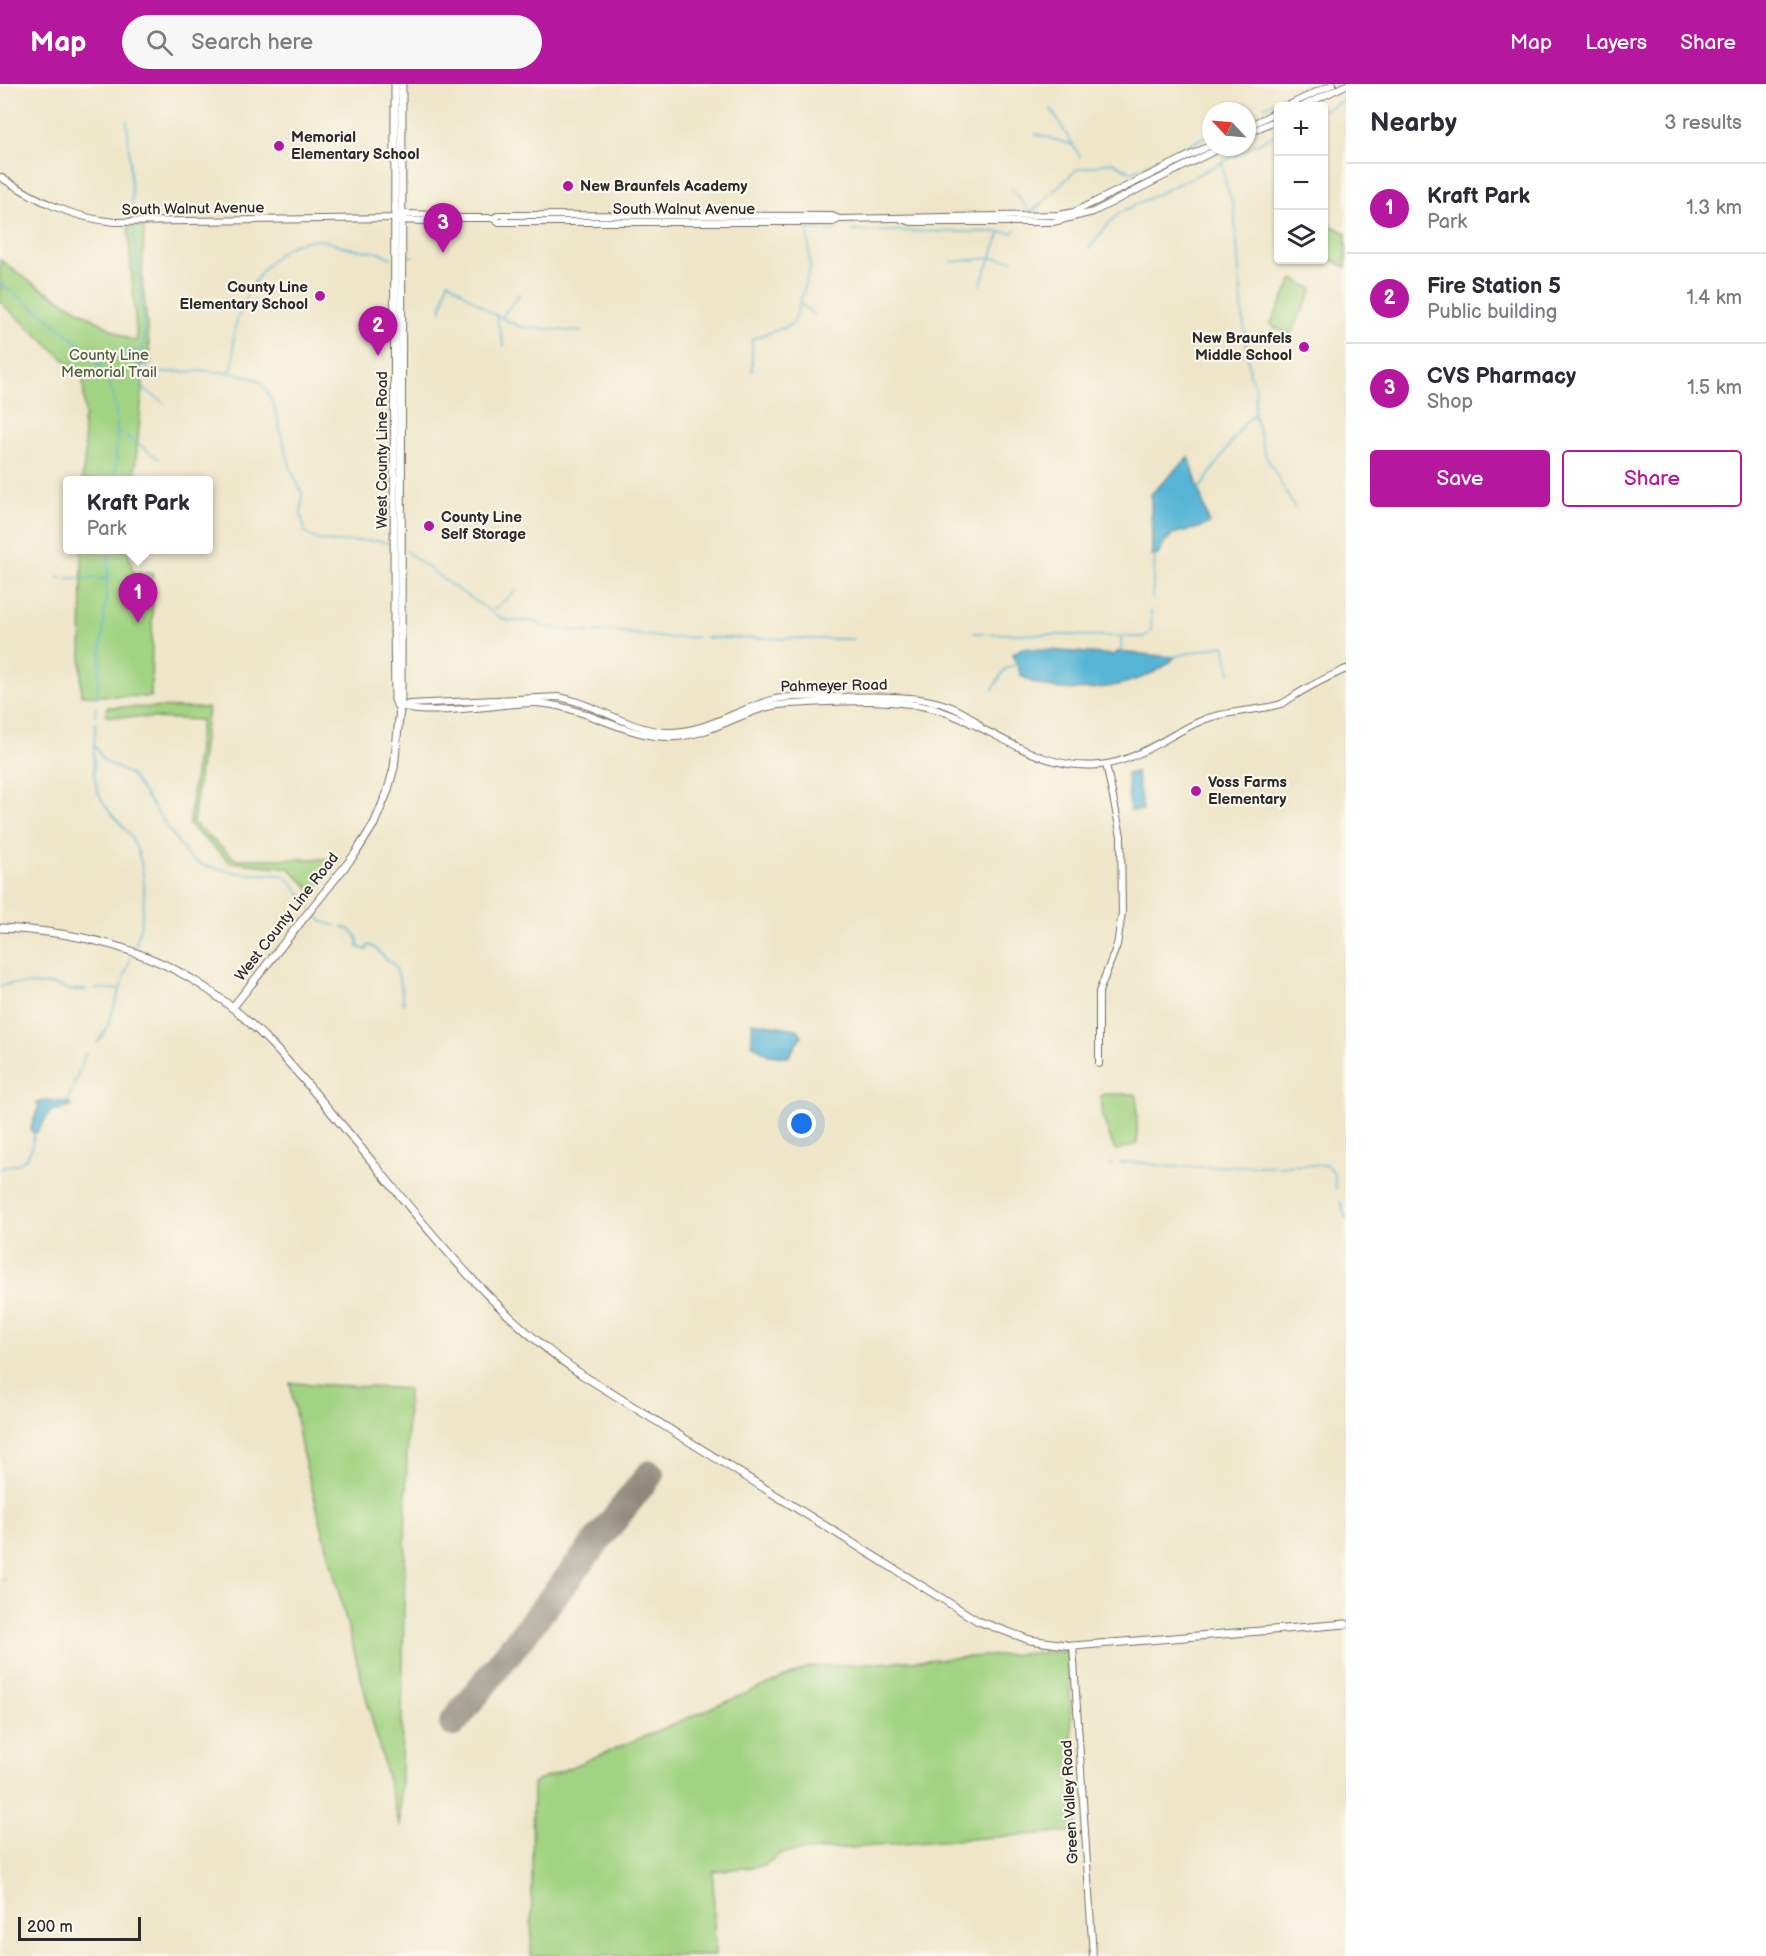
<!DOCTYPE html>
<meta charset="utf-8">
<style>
:root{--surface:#fff;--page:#f7f7f7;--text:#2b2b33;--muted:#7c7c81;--line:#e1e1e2;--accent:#b5179e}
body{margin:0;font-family:"Balsamiq Sans",sans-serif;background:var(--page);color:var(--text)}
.controls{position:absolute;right:18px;top:18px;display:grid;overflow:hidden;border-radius:6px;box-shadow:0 2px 4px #0004}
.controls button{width:54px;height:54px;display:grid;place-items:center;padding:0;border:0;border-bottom:2px solid var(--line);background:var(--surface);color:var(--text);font:30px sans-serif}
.compass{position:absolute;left:1202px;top:18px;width:54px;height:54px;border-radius:50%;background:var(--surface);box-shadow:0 2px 4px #0004;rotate:296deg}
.scale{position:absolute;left:18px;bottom:15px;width:123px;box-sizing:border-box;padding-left:6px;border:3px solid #2b2b2b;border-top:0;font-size:16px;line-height:21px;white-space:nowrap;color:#2b2b2b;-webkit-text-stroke:4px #fbf7ec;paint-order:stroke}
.you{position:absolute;left:802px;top:1040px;width:21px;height:21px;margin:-15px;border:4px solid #fff;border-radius:50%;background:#1a73e8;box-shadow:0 0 0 9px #1a73e833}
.badge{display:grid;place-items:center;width:39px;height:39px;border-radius:50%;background:var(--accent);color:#fff;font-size:20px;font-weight:700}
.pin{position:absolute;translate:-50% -50px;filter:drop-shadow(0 2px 3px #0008)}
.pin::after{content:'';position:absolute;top:32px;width:21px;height:18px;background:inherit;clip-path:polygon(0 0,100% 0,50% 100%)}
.popup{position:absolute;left:63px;top:392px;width:150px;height:78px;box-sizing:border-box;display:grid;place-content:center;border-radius:6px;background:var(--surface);filter:drop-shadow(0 2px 4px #0005);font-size:20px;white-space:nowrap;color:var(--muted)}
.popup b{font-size:22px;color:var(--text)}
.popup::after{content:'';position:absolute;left:50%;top:100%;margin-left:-12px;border:12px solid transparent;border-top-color:var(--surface)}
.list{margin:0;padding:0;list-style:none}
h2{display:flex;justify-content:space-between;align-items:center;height:78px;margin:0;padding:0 24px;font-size:26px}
h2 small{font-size:20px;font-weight:400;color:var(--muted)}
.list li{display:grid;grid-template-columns:39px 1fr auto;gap:18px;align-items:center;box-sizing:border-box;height:90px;padding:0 24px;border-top:2px solid var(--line)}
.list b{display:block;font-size:22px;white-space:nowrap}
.list p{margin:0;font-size:20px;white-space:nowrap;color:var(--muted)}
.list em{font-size:20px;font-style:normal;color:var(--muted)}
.actions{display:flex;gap:12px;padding:18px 24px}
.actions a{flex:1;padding:14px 0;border:2px solid var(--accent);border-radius:6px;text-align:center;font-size:21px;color:var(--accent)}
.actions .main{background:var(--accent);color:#fff}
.icon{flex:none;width:33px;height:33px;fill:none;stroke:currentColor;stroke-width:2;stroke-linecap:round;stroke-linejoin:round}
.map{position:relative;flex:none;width:1346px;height:1872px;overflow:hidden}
header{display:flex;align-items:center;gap:36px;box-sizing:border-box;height:84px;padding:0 30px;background:var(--accent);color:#fff}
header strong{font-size:28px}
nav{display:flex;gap:33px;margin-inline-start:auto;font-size:21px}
.search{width:420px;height:54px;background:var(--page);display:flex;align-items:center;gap:15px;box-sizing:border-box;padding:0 21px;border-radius:33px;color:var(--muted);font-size:22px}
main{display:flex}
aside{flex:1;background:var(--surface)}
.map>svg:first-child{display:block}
.green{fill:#a2d382;stroke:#667f56;stroke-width:1.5}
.water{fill:#56b5d5;stroke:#407080;stroke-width:1.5}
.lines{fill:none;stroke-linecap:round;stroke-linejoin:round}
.stream{stroke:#56b5d5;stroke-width:1.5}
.runway{stroke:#8d887a;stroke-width:28}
.tertiary-casing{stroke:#706c62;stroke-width:8}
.secondary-casing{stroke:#706c62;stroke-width:9}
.tertiary{stroke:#fff;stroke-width:6}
.secondary{stroke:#fff;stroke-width:7}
.poi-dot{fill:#b5179e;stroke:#fbf7ec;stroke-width:2}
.labels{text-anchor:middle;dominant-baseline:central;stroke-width:4.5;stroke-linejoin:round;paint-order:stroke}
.poi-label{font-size:15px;font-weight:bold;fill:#2b2b2b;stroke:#fbf7ec;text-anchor:start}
.street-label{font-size:15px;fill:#2b2b2b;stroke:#fbf7ec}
.park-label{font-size:15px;fill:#4f5d45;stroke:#fbf7ec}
</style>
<header>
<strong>Map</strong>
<div class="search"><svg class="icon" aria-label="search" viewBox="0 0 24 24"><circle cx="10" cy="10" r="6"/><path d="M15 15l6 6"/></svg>Search here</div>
<nav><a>Map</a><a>Layers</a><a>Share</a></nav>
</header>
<main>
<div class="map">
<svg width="1346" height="1872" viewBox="0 0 1346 1872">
<rect width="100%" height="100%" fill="#fbf7ec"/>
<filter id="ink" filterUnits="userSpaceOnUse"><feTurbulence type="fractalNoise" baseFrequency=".0167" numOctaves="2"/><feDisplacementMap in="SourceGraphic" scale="12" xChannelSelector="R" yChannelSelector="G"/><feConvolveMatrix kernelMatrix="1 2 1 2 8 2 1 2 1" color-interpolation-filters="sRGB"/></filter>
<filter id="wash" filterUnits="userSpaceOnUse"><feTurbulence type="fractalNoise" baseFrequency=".008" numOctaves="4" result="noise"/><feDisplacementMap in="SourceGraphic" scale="24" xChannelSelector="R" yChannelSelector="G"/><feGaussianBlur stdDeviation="1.35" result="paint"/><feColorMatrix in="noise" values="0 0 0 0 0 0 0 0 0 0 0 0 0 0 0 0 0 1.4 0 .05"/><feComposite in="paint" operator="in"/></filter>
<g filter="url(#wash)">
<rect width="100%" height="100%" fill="#efe6c9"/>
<g class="green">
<polygon points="1324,138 1346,149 1346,183 1324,172"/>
<polygon points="128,143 144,143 142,193 151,280 139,280 143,300 134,396 82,396 85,369 83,336 85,334 83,292 0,218 0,176 32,199 128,255 137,257"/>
<polygon points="1293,195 1313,205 1290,251 1270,241"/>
<polygon points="82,466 128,466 133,488 153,489 151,613 81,611"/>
<polygon points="107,623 208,624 193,739 235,775 340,775 313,808 289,784 230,778 189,741 201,636 106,632"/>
<polygon points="1103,1010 1134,1010 1137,1012 1137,1060 1117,1066 1114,1064 1103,1034 1101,1013"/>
<polygon points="290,1299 408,1305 400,1743 302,1367"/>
<polygon points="1068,1567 1077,1747 781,1769 764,1782 713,1787 715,1872 531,1872 533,1699 809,1583"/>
</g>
<g class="water">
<path d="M1189,373L1209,439C1189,453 1172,437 1158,471H1152L1151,410Z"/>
<path d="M1022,564L1114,571L1117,568L1175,573C1147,604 1054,619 1021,591L1013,570Z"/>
<polygon points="1136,688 1143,726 1130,727 1127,690"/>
<polygon points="752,938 797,945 802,951 788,973 769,971 752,960"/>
<polygon points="47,1016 70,1019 71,1023 51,1027 37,1048 33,1049 31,1043 39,1022 37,1019"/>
</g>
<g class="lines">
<g class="stream">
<polyline points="1264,23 1310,0"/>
<polyline points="1051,25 1080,73"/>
<polyline points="1324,26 1346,15"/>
<polyline points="1247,32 1252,30"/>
<polyline points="127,37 133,130"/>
<polyline points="1278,49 1222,78 1225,97 1234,124 1243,233 1250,292 1256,303 1254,329 1265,370 1295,425"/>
<polyline points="1036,50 1073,61"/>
<polyline points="1012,105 1031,129 1076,86 1112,78 1131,88 1211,50"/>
<path d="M134,145C135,167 149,257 142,271"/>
<polyline points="852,147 1001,148"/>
<polyline points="1089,165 1108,140 1121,128 1221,79"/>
<polyline points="406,173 413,172"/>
<polyline points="951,178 992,174 1013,176"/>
<path d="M0,199C29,221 99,266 110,300C120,330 116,366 115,396"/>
<polyline points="980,201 1001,148 1013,149 1016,146"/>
<polyline points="801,220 814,231"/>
<polyline points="441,227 448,197 491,229 521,243 581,248"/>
<polyline points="496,231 504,262"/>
<polyline points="502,233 519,210"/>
<path d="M126,266L138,267L149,287L154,289L204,287L235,289L258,296L264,302L274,322L291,386L302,409L301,430L305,448C326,468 365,450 391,460"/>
<polyline points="140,271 143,304 164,319"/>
<polyline points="98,278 117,274 124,267"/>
<polyline points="752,287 752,255 791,241 795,235 810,185 808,145 837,146"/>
<path d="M228,289C238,279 232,262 234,249C242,211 271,155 318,156C327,156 336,161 345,163C357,166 369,167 382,169L391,174"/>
<polyline points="117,348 134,357"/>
<polyline points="137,359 159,375"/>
<polyline points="1199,406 1243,341 1254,330"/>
<polyline points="406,467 448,499 499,533 509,537 534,537 543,542 590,549 612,547 665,554 697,553"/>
<polyline points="58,494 108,495"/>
<polyline points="1152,515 1155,471"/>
<polyline points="493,526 517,506"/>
<polyline points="974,549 1144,553 1151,547 1151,527"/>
<polyline points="705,554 853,555"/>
<polyline points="1121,554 1121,570"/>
<polyline points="1173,573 1224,561 1230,589"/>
<polyline points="992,606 1005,585 1017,580"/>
<polyline points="97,614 110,466"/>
<polyline points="95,632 96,623"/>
<path d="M95,639C95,661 91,683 97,704C102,723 118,735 129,750C150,781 146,829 135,863"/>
<polyline points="95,662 104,677 131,691 189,774 205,782 239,789 283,791 291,797 310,823"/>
<polyline points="313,827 323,838 336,842"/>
<path d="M343,843C354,846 359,852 358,863L366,866L369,861C381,865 381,875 393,879C401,892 401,906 404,920"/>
<polyline points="0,903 7,900 55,901 70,906 86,906"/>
<polyline points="95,905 118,905"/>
<polyline points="97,959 106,946 131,873"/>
<polyline points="67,1018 86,969"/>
<path d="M1119,1079C1141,1076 1154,1082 1176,1083L1326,1081L1334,1088L1336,1105"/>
<polyline points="1109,1081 1112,1080"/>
<path d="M0,1084C29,1079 29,1076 35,1047"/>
<polyline points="1340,1118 1346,1134"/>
<polyline points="0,1495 4,1495"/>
</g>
<polyline class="runway" points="453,1639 650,1390"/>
</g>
</g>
<g filter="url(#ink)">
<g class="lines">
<g class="tertiary-casing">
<g id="tertiary">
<polyline points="1287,22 1333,0"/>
<polyline points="1303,22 1346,1"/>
<polyline points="1247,43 1278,27"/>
<polyline points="1247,50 1278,35"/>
<path d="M0,93C37,116 71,134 115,138L396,134L401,130L450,131L454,134H494L499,131L832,132L839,135"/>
<polyline points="494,134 499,138 833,138 839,135 1059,131 1074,128 1211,61"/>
<polyline points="901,135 911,138 1053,138 1093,128 1222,63"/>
<polyline points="398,136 449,138 454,134"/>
<path d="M401,623L409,620L559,613C597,620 628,646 667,648C705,649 737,625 772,616C789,611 809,613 827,613C871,613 947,605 980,642"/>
<path d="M405,623C420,633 509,619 533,619C584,620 626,656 676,653C716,650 750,621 790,620C837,618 892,612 938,626C994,643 1037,687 1099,681C1137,678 1169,650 1203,636C1228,626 1255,628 1281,620C1290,616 1297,609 1306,605C1319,597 1333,591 1346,585"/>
<polyline points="1099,980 1099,908 1117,861 1122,829 1121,752 1106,680"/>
<polyline points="1073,1562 1093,1872"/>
</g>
</g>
<g class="secondary-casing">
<g id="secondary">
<polyline points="395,0 394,538 395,616 398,623"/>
<path d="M0,844C70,847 138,861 198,899C252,933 291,980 331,1028C408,1119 484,1226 584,1292L978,1537L1030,1556L1073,1562L1346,1540"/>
<polyline points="233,923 355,770 374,740 387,709 394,684 401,614 402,0"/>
</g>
</g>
<use href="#tertiary" class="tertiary"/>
<use href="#secondary" class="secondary"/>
</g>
</g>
<g class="poi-dot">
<circle cx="279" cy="62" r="6"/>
<circle cx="568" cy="102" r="6"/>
<circle cx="320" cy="212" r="6"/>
<circle cx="1304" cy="263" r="6"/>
<circle cx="429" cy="442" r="6"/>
<circle cx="1196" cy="707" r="6"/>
</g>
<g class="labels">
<g class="poi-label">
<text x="291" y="53">Memorial<tspan x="291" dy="17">Elementary School</tspan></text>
<text x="580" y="102">New Braunfels Academy</text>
<text x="308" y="203" text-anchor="end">County Line<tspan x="308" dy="17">Elementary School</tspan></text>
<text x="1292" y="254" text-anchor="end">New Braunfels<tspan x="1292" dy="17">Middle School</tspan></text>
<text x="441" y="433">County Line<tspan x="441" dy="17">Self Storage</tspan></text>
<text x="1208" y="698">Voss Farms<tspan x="1208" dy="17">Elementary</tspan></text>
</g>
<g class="street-label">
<text transform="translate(193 125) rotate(-1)">South Walnut Avenue</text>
<text x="684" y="125">South Walnut Avenue</text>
<text transform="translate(382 366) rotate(-90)">West County Line Road</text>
<text transform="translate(834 602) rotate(-1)">Pahmeyer Road</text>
<text transform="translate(287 833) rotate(-52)">West County Line Road</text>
<text transform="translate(1070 1718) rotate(-93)">Green Valley Road</text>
</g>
<g class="park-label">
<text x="109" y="271">County Line<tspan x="109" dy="17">Memorial Trail</tspan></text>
</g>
</g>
</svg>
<div class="controls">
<button>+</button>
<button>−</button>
<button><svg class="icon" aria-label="layers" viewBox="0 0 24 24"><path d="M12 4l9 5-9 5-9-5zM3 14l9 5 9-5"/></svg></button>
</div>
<svg class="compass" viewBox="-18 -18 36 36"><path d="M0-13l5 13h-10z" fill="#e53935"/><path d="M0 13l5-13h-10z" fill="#7c7c81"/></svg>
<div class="scale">200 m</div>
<div class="you"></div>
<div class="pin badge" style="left:138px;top:539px">1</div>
<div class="popup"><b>Kraft Park</b>Park</div>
<div class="pin badge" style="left:378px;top:272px">2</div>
<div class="pin badge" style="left:443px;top:169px">3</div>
</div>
<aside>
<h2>Nearby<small>3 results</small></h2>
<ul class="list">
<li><span class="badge">1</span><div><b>Kraft Park</b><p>Park</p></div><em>1.3 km</em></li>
<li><span class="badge">2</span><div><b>Fire Station 5</b><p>Public building</p></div><em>1.4 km</em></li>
<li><span class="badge">3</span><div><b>CVS Pharmacy</b><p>Shop</p></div><em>1.5 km</em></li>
</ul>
<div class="actions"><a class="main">Save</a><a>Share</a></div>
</aside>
</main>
